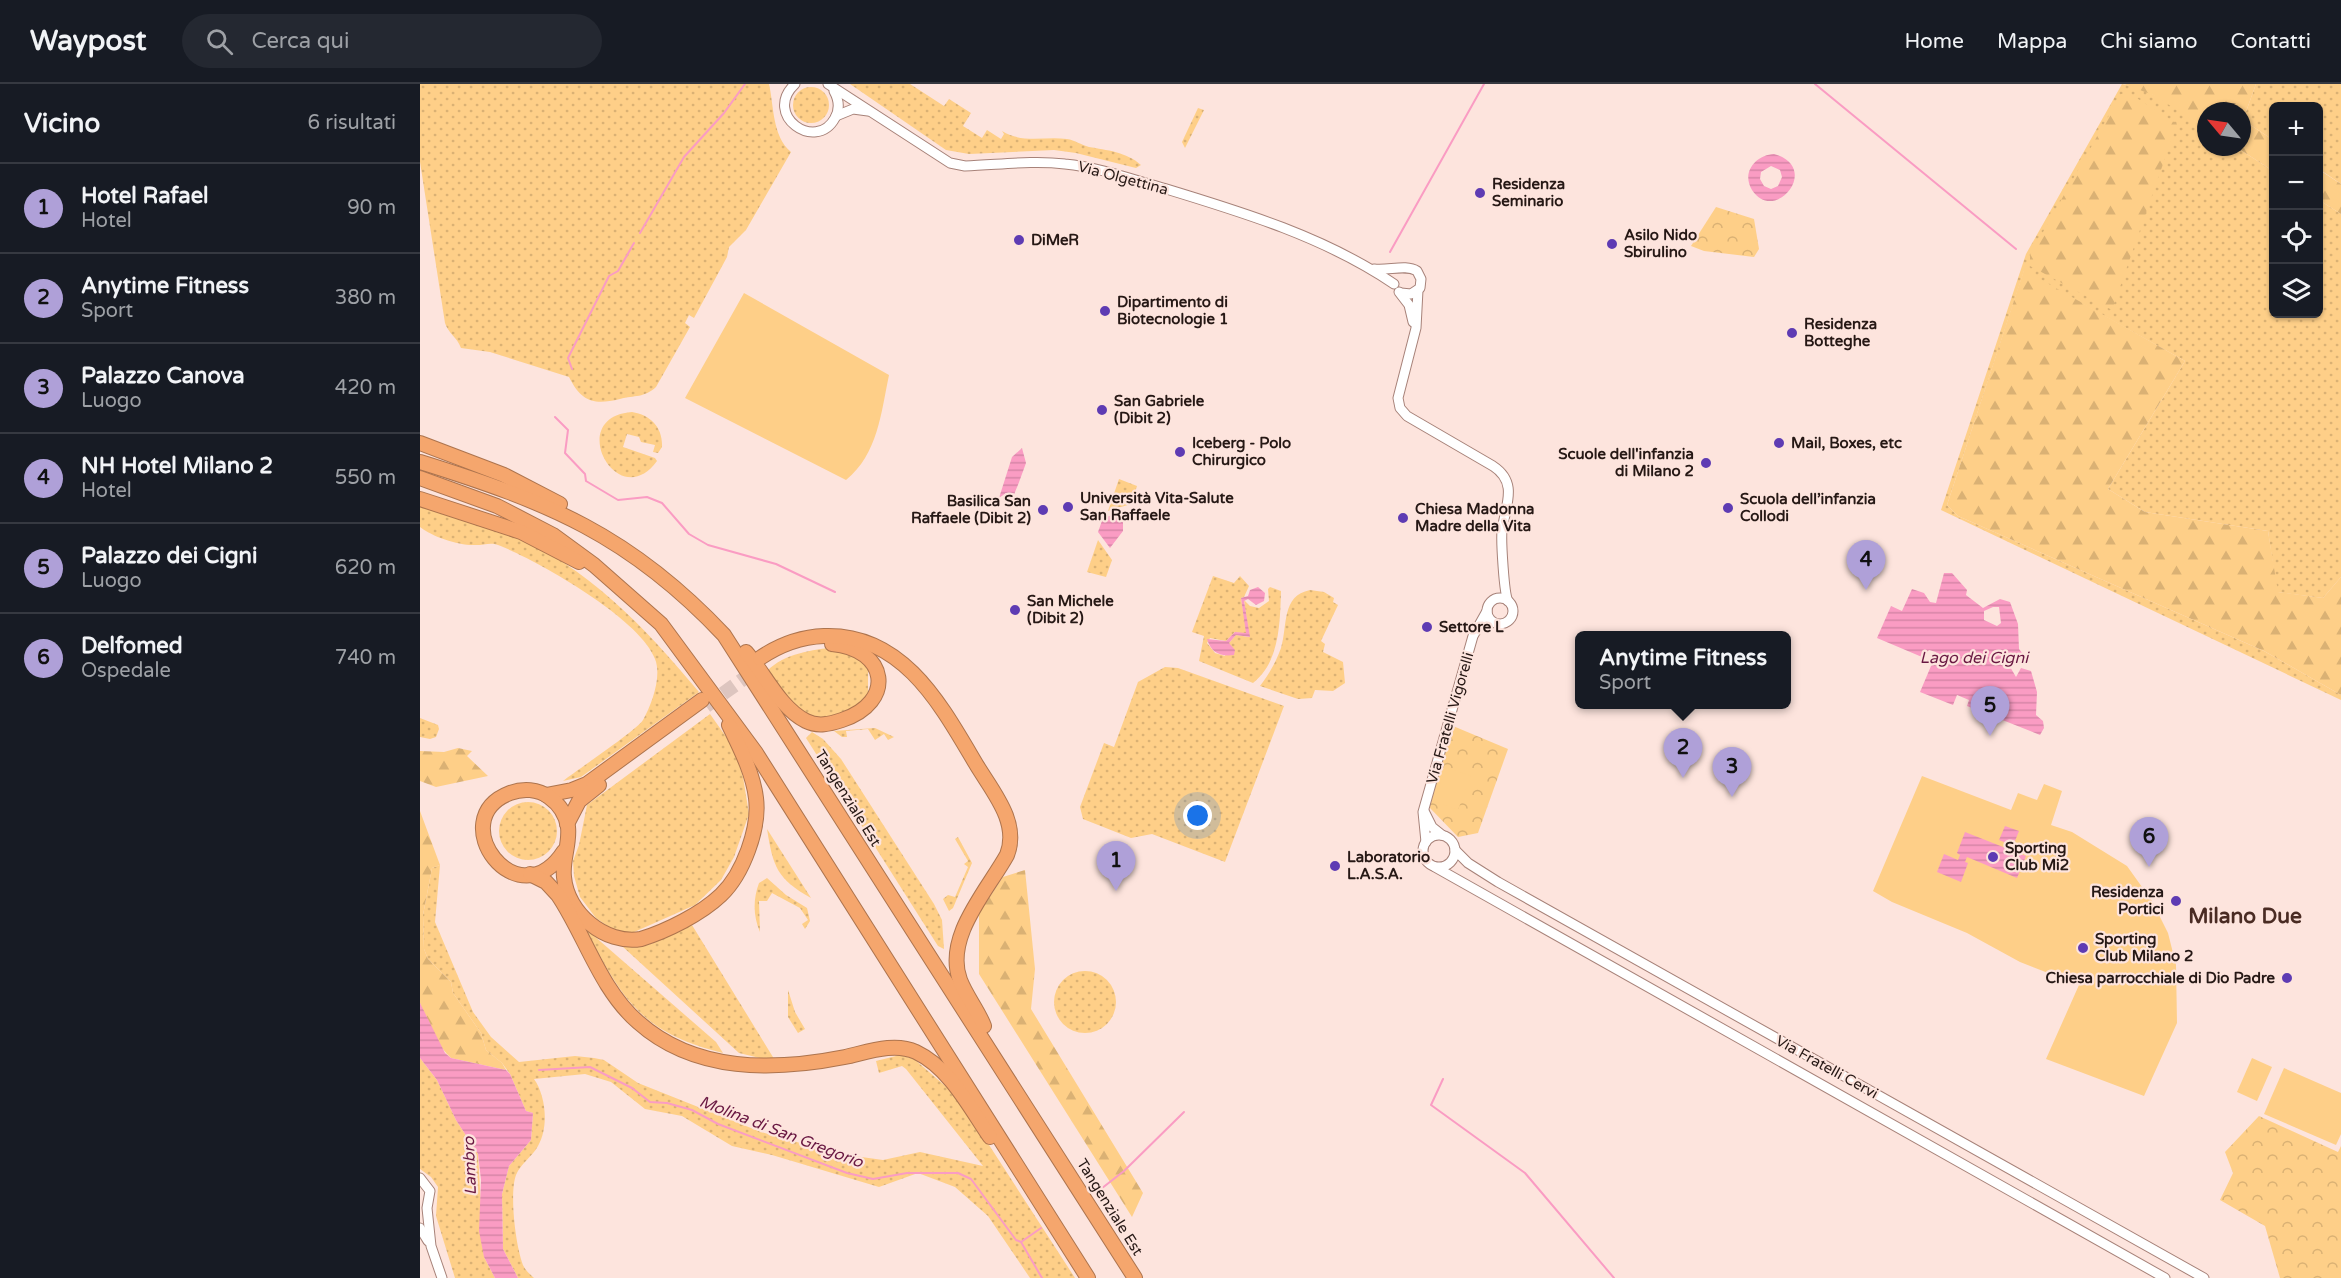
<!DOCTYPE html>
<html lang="it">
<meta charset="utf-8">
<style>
:root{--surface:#171b24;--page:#242831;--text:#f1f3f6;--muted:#9ea1a6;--line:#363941;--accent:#afa0d8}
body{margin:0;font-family:"Varela Round",sans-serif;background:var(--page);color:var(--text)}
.controls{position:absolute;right:18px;top:18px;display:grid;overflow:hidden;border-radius:9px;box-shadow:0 2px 4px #0004}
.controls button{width:54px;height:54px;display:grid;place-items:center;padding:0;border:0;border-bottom:2px solid var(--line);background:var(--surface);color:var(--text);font:30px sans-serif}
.compass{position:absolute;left:1777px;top:18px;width:54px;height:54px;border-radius:50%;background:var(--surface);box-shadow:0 2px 4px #0004;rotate:299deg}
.you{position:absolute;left:778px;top:732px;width:21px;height:21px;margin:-15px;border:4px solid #fff;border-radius:50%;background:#1a73e8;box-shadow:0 0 0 9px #1a73e833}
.badge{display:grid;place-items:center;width:39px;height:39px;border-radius:50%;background:var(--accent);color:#111;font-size:20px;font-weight:700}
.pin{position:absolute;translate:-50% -50px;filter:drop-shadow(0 2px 3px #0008)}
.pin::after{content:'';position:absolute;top:32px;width:21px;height:18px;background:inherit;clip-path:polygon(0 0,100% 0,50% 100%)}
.popup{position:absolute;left:1155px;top:547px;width:216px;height:78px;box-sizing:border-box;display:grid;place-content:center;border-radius:9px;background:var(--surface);filter:drop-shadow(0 2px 4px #0005);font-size:20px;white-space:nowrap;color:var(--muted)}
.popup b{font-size:22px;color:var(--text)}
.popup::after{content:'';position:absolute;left:50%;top:100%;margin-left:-12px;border:12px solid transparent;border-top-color:var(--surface)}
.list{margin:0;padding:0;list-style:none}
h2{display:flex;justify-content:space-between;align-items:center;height:78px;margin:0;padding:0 24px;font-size:26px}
h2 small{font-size:20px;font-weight:400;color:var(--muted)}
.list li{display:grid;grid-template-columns:39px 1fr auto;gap:18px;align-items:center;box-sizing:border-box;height:90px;padding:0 24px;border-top:2px solid var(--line)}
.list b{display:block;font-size:22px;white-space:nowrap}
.list p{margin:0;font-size:20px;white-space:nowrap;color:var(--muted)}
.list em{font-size:20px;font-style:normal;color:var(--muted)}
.icon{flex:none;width:33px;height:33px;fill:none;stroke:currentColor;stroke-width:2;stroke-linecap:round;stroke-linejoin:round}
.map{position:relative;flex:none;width:1921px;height:1194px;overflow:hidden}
header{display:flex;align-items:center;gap:36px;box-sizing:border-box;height:84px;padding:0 30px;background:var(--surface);border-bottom:2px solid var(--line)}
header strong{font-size:28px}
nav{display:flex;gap:33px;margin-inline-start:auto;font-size:21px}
.search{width:420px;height:54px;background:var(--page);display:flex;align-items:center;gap:15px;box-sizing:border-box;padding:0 21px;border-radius:33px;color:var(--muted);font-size:22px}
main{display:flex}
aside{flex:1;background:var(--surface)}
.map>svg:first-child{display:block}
.grass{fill:url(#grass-dots)}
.forest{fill:url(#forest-firs)}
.park{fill:url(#park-crowns)}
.pitch{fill:#fecf88}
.water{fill:url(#water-rules);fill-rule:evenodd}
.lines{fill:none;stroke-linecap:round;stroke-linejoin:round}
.stream{stroke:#fa9cc3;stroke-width:2}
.highway-tunnel{stroke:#ddc5bf;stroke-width:14;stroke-dasharray:14 7;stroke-linecap:butt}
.minor-casing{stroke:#a78279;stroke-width:11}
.highway-casing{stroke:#ad744e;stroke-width:16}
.minor{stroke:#fff;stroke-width:9}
.highway{stroke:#f5a66d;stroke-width:14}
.poi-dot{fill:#5e3bb3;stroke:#fde4dd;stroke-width:2}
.labels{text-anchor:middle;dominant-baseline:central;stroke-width:4.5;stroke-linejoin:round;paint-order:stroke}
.street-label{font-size:15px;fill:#261815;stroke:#fde4dd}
.poi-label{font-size:15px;font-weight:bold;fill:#261815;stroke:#fde4dd;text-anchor:start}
.water-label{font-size:16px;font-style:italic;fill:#691842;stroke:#fde4dd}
.district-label{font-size:21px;font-weight:bold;fill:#4a2b23;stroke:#fde4dd}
</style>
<header>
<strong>Waypost</strong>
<div class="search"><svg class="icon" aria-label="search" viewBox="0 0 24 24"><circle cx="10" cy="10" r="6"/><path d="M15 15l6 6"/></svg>Cerca qui</div>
<nav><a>Home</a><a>Mappa</a><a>Chi siamo</a><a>Contatti</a></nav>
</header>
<main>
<aside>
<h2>Vicino<small>6 risultati</small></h2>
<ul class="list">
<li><span class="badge">1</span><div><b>Hotel Rafael</b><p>Hotel</p></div><em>90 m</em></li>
<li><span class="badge">2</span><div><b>Anytime Fitness</b><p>Sport</p></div><em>380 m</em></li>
<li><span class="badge">3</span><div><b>Palazzo Canova</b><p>Luogo</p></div><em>420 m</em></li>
<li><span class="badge">4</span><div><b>NH Hotel Milano 2</b><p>Hotel</p></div><em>550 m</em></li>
<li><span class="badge">5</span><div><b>Palazzo dei Cigni</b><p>Luogo</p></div><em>620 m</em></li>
<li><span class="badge">6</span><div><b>Delfomed</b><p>Ospedale</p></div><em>740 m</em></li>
</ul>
</aside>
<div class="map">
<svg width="1921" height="1194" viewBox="0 0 1921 1194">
<defs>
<pattern id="grass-dots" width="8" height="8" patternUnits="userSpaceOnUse" patternTransform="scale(1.5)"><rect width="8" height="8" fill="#fecf88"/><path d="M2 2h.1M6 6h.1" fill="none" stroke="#dab174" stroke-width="1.8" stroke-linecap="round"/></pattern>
<pattern id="forest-firs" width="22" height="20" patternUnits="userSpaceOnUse" patternTransform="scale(1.5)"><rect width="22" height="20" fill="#fecf88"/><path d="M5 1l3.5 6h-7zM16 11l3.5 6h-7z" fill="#dab174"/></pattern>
<pattern id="park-crowns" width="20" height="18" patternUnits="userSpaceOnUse" patternTransform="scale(1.5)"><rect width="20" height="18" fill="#fecf88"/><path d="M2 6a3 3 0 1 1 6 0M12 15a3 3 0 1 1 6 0" fill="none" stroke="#dab174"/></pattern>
<pattern id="water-rules" width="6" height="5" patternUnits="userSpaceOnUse" patternTransform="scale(1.5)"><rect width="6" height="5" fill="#fa9cc3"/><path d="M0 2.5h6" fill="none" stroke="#d686a7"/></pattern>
</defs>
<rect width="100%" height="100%" fill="#fde4dd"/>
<g class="grass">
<path d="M0,0H349C354,22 352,52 371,68L326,146L309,163L307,173L274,234L269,231L265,239L270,243L236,303C224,314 215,311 200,315C175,321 162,319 149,293L70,268L41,264C37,253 28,249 25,239L0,78Z"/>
<path d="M430,0H490L524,22L529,15L551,29L543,42L562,54L567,46L581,55L584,50L582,47C603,60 624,52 647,55C655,56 661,61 669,63C686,66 707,68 721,81L716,84L656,69L634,66L549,70L526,66Z"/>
<path d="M1702,0C1733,5 1760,27 1786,44V63H1816L1853,87L1854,230H1898L1899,116L1921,130V493L1903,514L1857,508L1848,447L1725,428L1688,405L1765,277L1604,187L1527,421L1538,432L1844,567L1921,611V616L1521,426L1606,170Z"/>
<polygon points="1836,0 1921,0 1921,100 1899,85 1898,22 1854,22 1853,56 1823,36"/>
<circle cx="391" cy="21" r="18"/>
<polygon points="778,24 784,26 765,64 762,58"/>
<path d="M212,328C231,331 243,344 242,363L238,369L233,368L235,361L221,358L219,353L207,350L203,363L235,374L237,377C198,431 144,333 212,328Z"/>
<polygon points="699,395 717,402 711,420 688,427"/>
<path d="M0,419C29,429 60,436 87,448C169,484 222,540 279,608L161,693L143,697C157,686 217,646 223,636C232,620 242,592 235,575C221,535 117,476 78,461C71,458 64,461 56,461C39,462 13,453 0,443Z"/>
<polygon points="678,456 692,476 686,493 667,488"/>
<path d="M793,492L814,499L820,492L829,502L824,513L821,514L827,550L815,548L806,557L790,554L787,559L795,569L805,572L809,559L816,551L829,553L824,516L830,522L839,524L849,517L848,505L850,503L861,507C860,538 860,578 833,599L779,577L784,552L772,548Z"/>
<path d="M890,506L904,508L914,514L913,518L918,521L901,557L905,560L903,568L923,578L925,599L913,607L895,606L892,614L878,615L840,602C849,590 856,578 861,564C868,541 861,512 890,506Z"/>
<path d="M416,563L440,574L448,582V612C435,626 397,644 380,628C368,616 358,600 347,587C365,569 392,566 416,563Z"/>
<polygon points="745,583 758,584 864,622 805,778 732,750 711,754 663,735 660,723 684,659 694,663 718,598"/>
<polygon points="290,630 314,664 323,693 329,730 314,773 301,796 275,821 212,849 193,846 176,834 160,813 154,792 153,777 159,761 167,721"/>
<polygon points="0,634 18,641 19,645 16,653 10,655 0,653"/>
<polygon points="455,644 474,653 468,656 464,650 455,656 448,645 426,647 427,653 422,653 414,647"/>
<polygon points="392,648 403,655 421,675 514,820 522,836 524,865 518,862 386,654"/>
<circle cx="108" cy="747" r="29"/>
<path d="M347,745L391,814C357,795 353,783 347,745Z"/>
<polygon points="538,753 552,779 533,824 529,827 523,815 528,811 535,813 548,783 544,780 548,777 535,755"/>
<path d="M20,781L15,838L53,928L71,953L99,978L155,972L174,974L184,976L218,999L341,1048L420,1070L463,1076L500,1068L563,1082L486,985L482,982L459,989L456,977L480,971L494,975L538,1013L655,1194H610L568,1132L535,1103L498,1089L459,1103L352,1071L312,1062L262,1032L225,1025L191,998L165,990L114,995C126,1012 129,1043 118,1062C112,1073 101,1079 96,1091C89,1110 96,1166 104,1183C106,1187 111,1191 114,1194H98L83,1165L82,1110L89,1082L111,1056L113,1029L106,1027L90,990L82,979L66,966L61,949L33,909L31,898L8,875L4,865L3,831L12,784Z"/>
<path d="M347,794L366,811L387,824L390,837L385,845L382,840L388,836L380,824L352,809L347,817H339L340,848C333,832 333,815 339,799Z"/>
<polygon points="272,841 356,978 319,969 202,862 231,860"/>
<path d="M165,844L296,958L303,969C221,949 202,915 165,844Z"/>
<circle cx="665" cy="918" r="31"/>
<polygon points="368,906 375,928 385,945 378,949 368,933"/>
<polygon points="0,974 17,996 36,1036 58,1070 64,1173 75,1194 35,1194 16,1132 18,1103 11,1093 0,1085"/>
</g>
<g class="forest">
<polygon points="1704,0 1836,0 1823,36 1853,56 1853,87 1816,63 1822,63 1822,27 1786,27 1786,44 1733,11"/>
<polygon points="1701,10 1712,11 1757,40 1692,226 1610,182 1610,171"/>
<polygon points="1898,85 1921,100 1921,130 1899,116"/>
<polygon points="1604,186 1765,277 1688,405 1725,428 1848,447 1858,508 1903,514 1921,493 1921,611 1844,567 1538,432 1527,421"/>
<polygon points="38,664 52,667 47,672 68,692 16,703 0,697 0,667 24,668"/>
<path d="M0,727L20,781L12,784L3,831L4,865L8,875L31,898L33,909L61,949L66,966L82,979L86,986L31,974C16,960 7,938 0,919Z"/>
<polygon points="605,786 615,885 611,925 723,1109 712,1133 559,890 559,829 583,793"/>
</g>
<g class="park">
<polygon points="1296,123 1334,135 1339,165 1334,173 1284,167 1271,162"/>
<polygon points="1033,642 1088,665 1058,749 1038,753 1009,723"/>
<polygon points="1839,1032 1918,1068 1921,1062 1921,1194 1860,1194 1845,1142 1800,1116 1813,1089 1805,1068"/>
</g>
<g class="pitch">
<path d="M324,209L469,291C461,329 458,370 426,396L265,314Z"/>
<polygon points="1026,683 1051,692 1038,726 1014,717"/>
<polygon points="1502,692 1591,726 1598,709 1617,716 1624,700 1642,707 1631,741 1652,748 1707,782 1732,817 1748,849 1756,881 1757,939 1724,1012 1626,975 1659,901 1600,878 1547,849 1472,818 1453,807"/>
<polygon points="1832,974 1852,983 1837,1017 1817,1008"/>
<polygon points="1864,984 1921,1009 1921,1050 1916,1061 1844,1030"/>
</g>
<g class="water">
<path d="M1354,70C1402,83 1355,141 1332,106C1321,88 1336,71 1354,70ZM1351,82L1360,86L1362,93L1358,102L1351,105L1344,102L1340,95L1341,88Z"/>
<path d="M602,364L606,379C603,387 594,414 590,417L586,409L579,414L592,373Z"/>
<polygon points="703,428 703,447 690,464 678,448 683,434"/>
<path d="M1524,489H1532L1547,506L1546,511L1563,524L1580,515L1590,518L1598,540L1599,565L1603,570L1599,580L1589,581L1596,593L1601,584L1611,587L1617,608L1616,631L1623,637L1624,644L1620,651L1547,622L1549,616L1537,611L1533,621L1500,608L1511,582L1518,577L1516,568L1509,566L1502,573L1457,554L1471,522L1482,527L1492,505L1504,509L1510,518L1516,519ZM1573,523H1579L1581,539L1577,542L1564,536V527Z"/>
<path d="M838,503L845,509L844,517L836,521L828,515L824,517L830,553L816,551L809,559L815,566L814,571C801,573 791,569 787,555L806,557L815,548L826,549L821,514L828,512L830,506Z"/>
<polygon points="1585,742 1599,747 1593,762 1579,756"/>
<polygon points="1545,748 1606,772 1597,794 1547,773 1545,778 1548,779 1541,798 1517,788 1524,770 1538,776 1540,771 1537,769"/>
<polygon points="0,919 25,969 31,974 86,986 90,990 106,1027 113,1029 111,1056 89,1082 82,1110 83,1165 98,1194 75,1194 64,1173 59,1147 61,1096 58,1070 36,1036 17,996 0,974"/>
</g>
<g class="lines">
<g class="stream">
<polyline points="1395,0 1596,165"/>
<polyline points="220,149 264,73 304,29 325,0"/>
<polyline points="970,168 1064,0"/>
<polyline points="152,285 148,274 189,192 198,187 214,159"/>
<polyline points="135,333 148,346 145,369 165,390 166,397 198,416 227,413 242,419 269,450 288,461 356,480 415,508"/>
<polyline points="119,986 170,983 212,1004 230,1018 247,1019 272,1026 298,1040 427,1089 453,1095 487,1089 538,1089 551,1095 596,1156 601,1158 622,1194"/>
<polyline points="1023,995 1011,1021 1105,1089 1194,1194"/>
<polyline points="677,1108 704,1087 764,1028"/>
<polyline points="601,1158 621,1144"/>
</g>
<polyline class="highway-tunnel" points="286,622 344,580"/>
<g class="minor-casing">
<g id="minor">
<path d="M375,0C342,31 396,69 415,34C420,25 419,16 414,7"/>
<path d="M408,0L530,79L545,82C578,81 612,76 645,80C678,83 711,95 743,104C822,128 905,153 974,200"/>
<polyline points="416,32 433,25 448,27"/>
<path d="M954,185C968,187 986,180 997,187L1001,195L1000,204L991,210L981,209"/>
<path d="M998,206L996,244L978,314L980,324L987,332L1073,382C1099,399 1085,422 1082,447C1081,457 1084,510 1088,517"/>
<polyline points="979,208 989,221 993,238"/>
<circle cx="1080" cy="527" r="13"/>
<polyline points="1004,727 1012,743 1022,751"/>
<circle cx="1019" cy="767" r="16"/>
<polyline points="1006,758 1003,728 1053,552 1067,527"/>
<polyline points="1035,766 1048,779 1078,798 1784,1194"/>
<polyline points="1015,783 1745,1194"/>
<polyline points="0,1094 10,1107 7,1124 11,1162 22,1194"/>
<polyline points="0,1144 8,1157"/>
</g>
</g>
<g class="highway-casing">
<g id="highway">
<polyline points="0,359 84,391 140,420"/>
<path d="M0,378C128,418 210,451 304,551L715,1194"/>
<polyline points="0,394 77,422 133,451 174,481 241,540 336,669 668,1194"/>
<polyline points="0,415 101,448 159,478"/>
<path d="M326,568C345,590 360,624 386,637C398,643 410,640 422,636C476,618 468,565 412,560"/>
<path d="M340,574C359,561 381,553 404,552C483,549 521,621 556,680C572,707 600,738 587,771C567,807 524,853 540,896C546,912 558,926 564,942"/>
<polyline points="126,711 152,706 167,700 282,616"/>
<polyline points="147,740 159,717 179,701"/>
<path d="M144,767C98,838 22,735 90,709C103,704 118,705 129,713C139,720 146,731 148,743C150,760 142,776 144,793C147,829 185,861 221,855C247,847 281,830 301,811C323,790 340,744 336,714C333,689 320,664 309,641"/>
<path d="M110,790L126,798L138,811C165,851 180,905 218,938C275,989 354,987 425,973C448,968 474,958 496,968C530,984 550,1024 570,1053"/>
</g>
</g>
<use href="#minor" class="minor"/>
<use href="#highway" class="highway"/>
</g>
<g class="poi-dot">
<circle cx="1060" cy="109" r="6"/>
<circle cx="599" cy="156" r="6"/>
<circle cx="1192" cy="160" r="6"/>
<circle cx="685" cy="227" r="6"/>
<circle cx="1372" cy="249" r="6"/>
<circle cx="682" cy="326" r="6"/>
<circle cx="1359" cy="359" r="6"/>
<circle cx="760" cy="368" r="6"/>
<circle cx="1286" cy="379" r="6"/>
<circle cx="648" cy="423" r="6"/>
<circle cx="1308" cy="424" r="6"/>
<circle cx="623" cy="426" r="6"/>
<circle cx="983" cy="434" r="6"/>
<circle cx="595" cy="526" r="6"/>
<circle cx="1007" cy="543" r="6"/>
<circle cx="1573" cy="773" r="6"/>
<circle cx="915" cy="782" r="6"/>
<circle cx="1756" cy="817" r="6"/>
<circle cx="1663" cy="864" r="6"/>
<circle cx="1867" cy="894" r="6"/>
</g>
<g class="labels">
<g class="street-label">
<text transform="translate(703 94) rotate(15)">Via Olgettina</text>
<text transform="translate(1030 634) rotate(-74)">Via Fratelli Vigorelli</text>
<text transform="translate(428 714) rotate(58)">Tangenziale Est</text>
<text transform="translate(1407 983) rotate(29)">Via Fratelli Cervi</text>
<text transform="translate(690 1123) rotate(58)">Tangenziale Est</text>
</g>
<g class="poi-label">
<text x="1072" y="100">Residenza<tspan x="1072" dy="17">Seminario</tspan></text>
<text x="1204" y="151">Asilo Nido<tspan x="1204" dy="17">Sbirulino</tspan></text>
<text x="611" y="156">DiMeR</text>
<text x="697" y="218">Dipartimento di<tspan x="697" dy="17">Biotecnologie 1</tspan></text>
<text x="1384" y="240">Residenza<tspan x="1384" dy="17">Botteghe</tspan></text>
<text x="694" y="317">San Gabriele<tspan x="694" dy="17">(Dibit 2)</tspan></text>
<text x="772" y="359">Iceberg - Polo<tspan x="772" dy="17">Chirurgico</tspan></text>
<text x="1371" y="359">Mail, Boxes, etc</text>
<text x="1274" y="370" text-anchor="end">Scuole dell'infanzia<tspan x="1274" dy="17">di Milano 2</tspan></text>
<text x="660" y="414">Università Vita-Salute<tspan x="660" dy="17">San Raffaele</tspan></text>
<text x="1320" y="415">Scuola dell’infanzia<tspan x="1320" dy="17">Collodi</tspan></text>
<text x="611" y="417" text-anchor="end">Basilica San<tspan x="611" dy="17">Raffaele (Dibit 2)</tspan></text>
<text x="995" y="425">Chiesa Madonna<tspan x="995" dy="17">Madre della Vita</tspan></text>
<text x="607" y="517">San Michele<tspan x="607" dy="17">(Dibit 2)</tspan></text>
<text x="1019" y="543">Settore L</text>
<text x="1585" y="764">Sporting<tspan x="1585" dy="17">Club Mi2</tspan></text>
<text x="927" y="773">Laboratorio<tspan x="927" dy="17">L.A.S.A.</tspan></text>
<text x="1744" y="808" text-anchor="end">Residenza<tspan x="1744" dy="17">Portici</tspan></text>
<text x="1675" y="855">Sporting<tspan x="1675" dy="17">Club Milano 2</tspan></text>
<text x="1855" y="894" text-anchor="end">Chiesa parrocchiale di Dio Padre</text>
</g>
<g class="water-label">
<text x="1554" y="574">Lago dei Cigni</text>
<text transform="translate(361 1048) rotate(21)">Molina di San Gregorio</text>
<text transform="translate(50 1082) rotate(-92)">Lambro</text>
</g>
<g class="district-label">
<text x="1825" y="832">Milano Due</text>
</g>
</g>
</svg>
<div class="controls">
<button>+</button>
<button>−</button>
<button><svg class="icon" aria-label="locate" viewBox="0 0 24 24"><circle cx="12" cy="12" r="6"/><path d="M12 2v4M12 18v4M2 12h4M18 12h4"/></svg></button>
<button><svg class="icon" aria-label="layers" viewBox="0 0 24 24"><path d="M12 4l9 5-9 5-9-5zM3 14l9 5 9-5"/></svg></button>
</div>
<svg class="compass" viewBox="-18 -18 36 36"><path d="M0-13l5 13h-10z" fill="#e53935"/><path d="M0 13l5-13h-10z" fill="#9ea1a6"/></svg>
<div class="you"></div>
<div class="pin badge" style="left:696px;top:807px">1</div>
<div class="pin badge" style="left:1263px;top:694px">2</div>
<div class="popup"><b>Anytime Fitness</b>Sport</div>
<div class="pin badge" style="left:1312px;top:713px">3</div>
<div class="pin badge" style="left:1446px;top:506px">4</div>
<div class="pin badge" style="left:1570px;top:652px">5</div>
<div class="pin badge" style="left:1729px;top:783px">6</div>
</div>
</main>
